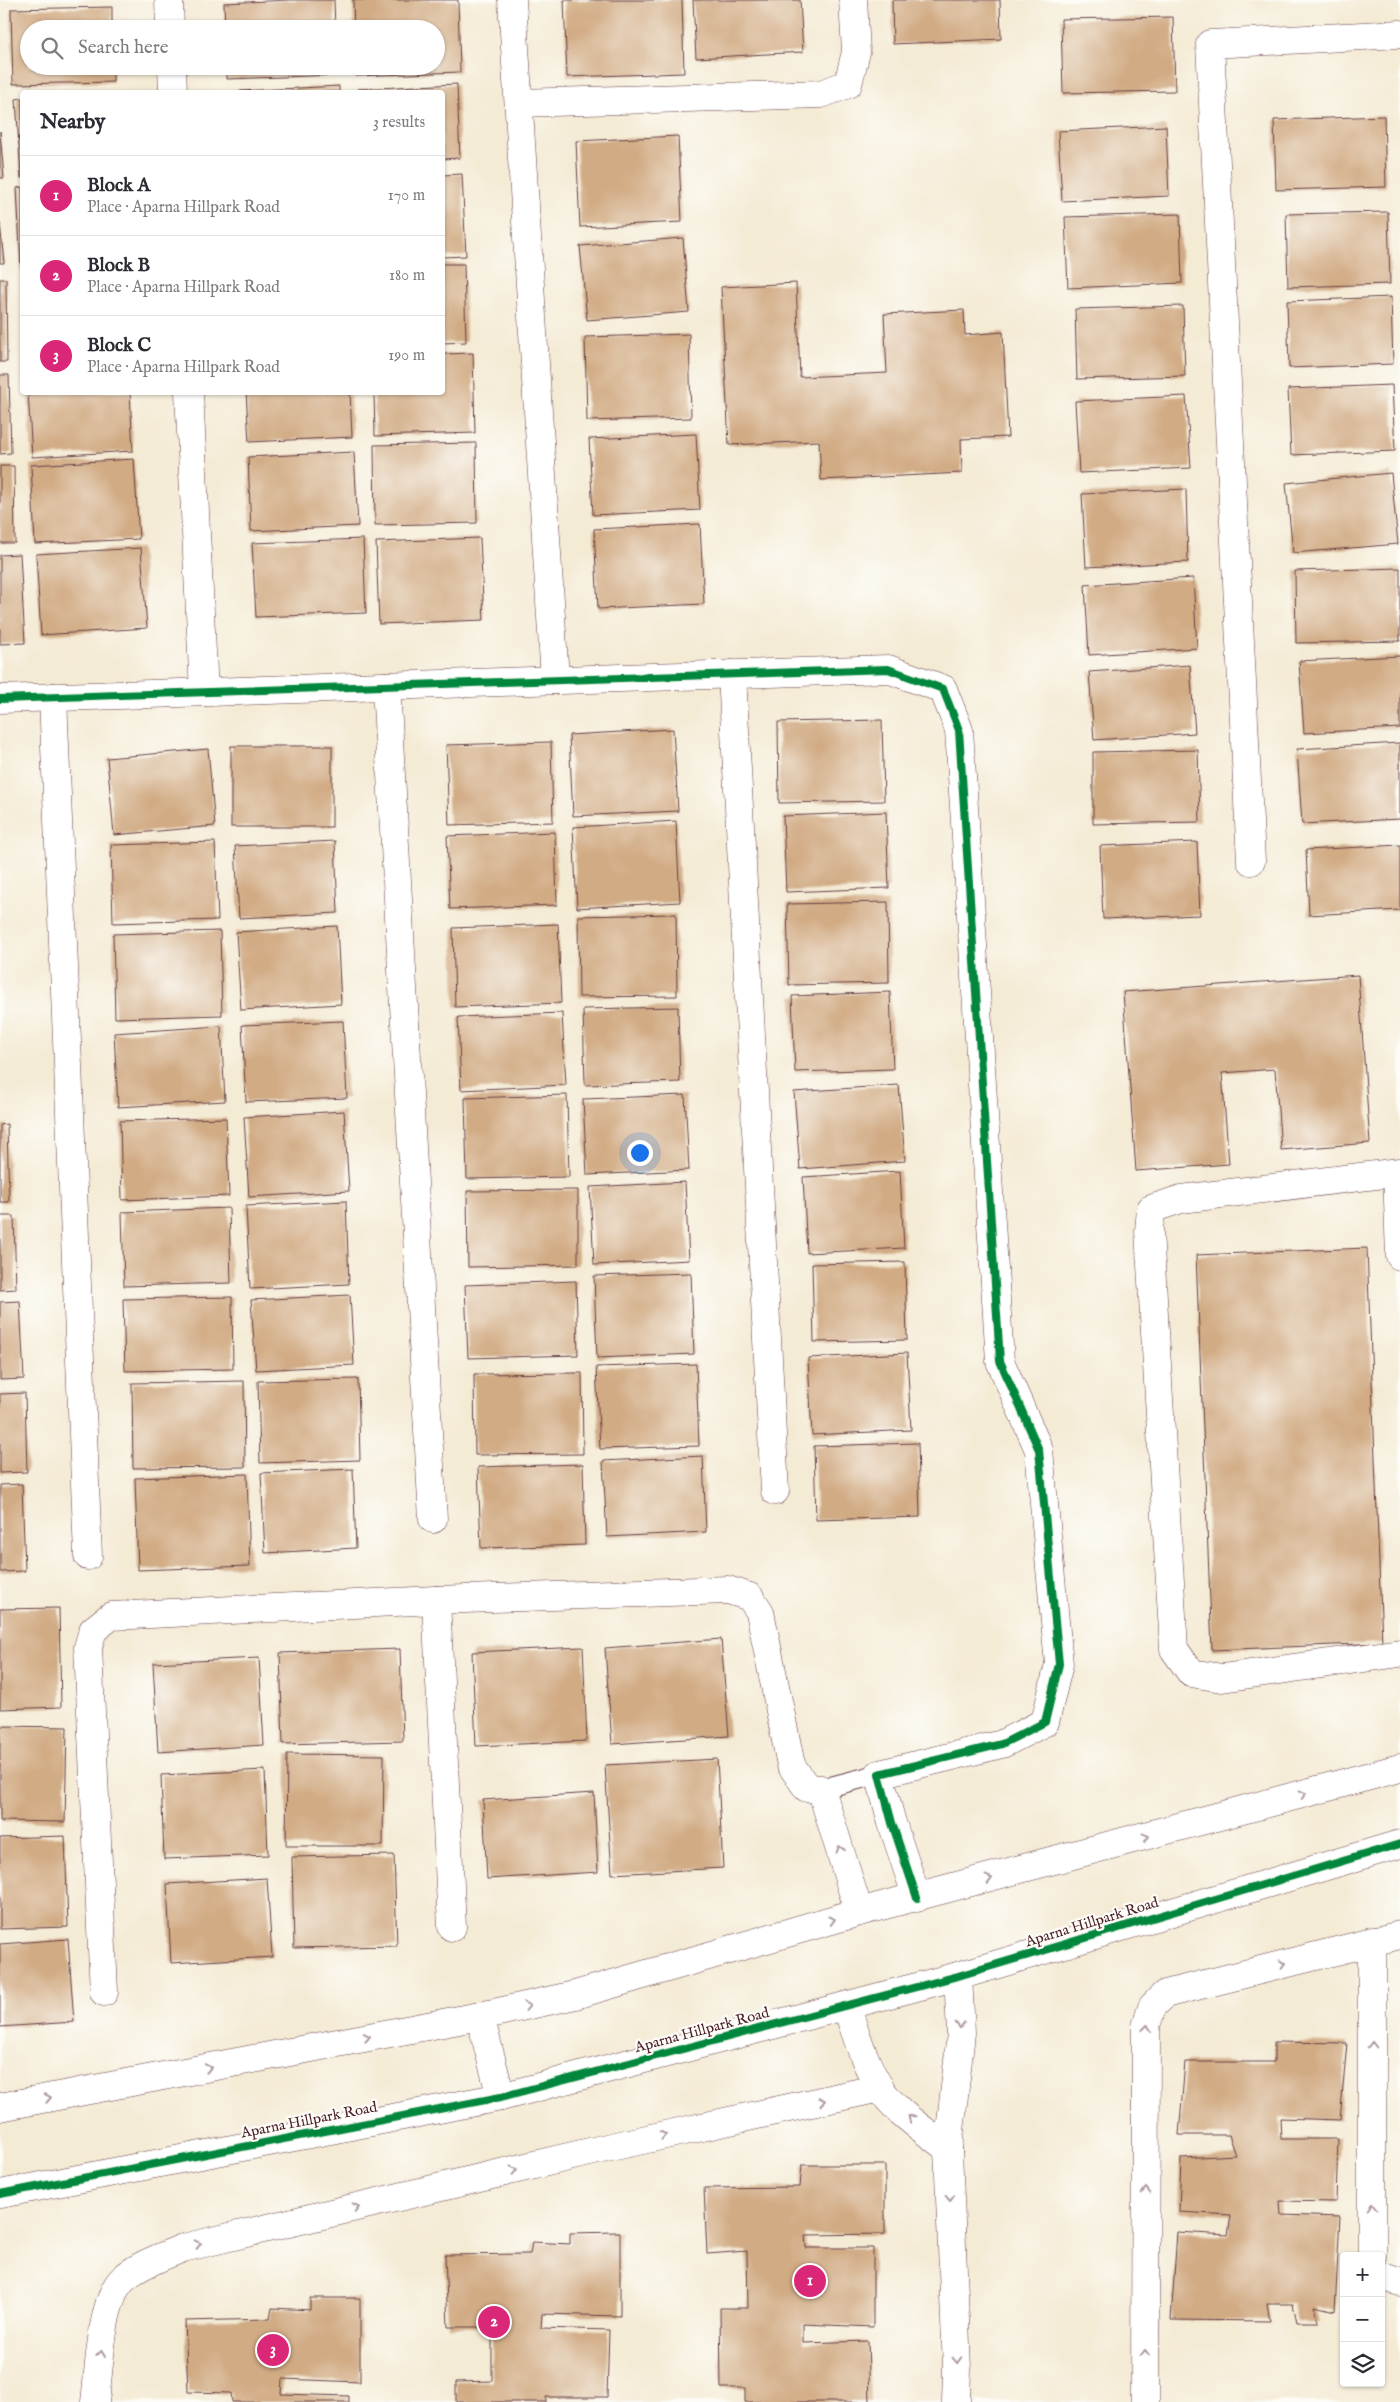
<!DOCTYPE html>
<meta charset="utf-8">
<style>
:root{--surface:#fff;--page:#f2f2f3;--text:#2b2b33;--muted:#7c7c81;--line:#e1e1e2;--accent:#db2777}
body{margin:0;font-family:"IM FELL English",serif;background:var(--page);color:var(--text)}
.controls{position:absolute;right:15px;bottom:15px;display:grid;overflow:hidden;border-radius:5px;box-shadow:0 1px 4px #0004}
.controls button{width:45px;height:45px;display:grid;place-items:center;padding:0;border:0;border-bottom:1px solid var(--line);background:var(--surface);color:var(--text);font:25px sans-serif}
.you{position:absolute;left:639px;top:1152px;width:18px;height:18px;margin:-12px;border:4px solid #fff;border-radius:50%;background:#1a73e8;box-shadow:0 0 0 8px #1a73e833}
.badge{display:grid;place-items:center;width:32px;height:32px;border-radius:50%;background:var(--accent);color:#fff;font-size:16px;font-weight:700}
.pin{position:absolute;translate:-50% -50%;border:2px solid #fff;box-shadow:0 1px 5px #0006}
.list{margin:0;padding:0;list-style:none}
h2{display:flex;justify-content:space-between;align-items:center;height:65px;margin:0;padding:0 20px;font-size:21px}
h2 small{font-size:16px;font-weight:400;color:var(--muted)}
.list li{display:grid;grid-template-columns:32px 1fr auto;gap:15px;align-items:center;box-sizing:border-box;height:80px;padding:0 20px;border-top:1px solid var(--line)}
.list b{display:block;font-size:19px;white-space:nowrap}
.list p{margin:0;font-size:16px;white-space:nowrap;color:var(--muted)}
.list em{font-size:16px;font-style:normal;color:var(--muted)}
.icon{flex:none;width:28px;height:28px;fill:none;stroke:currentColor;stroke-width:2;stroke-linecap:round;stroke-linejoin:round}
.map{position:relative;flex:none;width:1400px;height:2402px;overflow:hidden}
.search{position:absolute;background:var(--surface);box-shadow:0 1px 4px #0004;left:20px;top:20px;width:425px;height:55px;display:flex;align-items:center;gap:12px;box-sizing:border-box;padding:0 18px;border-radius:28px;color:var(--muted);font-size:19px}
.panel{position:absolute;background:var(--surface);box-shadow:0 1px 4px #0004;left:20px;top:90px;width:425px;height:305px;border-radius:5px}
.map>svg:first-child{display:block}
.building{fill:#d1ab84}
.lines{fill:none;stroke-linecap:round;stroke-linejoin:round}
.service-casing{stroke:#643e44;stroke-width:21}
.minor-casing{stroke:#643e44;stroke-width:29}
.service{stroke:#fff;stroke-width:19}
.minor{stroke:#fff;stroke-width:28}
.cycleway-casing{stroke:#fdfcf7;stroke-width:11}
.cycleway{stroke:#00873e;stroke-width:8}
.oneway{stroke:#ae9aa0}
.labels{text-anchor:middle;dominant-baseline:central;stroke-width:4.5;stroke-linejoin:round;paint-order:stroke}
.street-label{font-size:15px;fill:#4a1f2b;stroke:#fdfcf7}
</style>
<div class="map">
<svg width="1400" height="2402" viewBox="0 0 1400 2402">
<rect width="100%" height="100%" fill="#fdfcf7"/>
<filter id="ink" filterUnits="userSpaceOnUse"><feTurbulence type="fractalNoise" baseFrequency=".02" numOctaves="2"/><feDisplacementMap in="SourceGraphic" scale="10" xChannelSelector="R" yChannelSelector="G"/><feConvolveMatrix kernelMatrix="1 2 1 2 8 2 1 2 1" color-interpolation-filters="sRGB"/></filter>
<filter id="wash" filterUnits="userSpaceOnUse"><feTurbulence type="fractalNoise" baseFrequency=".0096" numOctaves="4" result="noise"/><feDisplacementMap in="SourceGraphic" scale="20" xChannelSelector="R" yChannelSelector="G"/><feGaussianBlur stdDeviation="1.12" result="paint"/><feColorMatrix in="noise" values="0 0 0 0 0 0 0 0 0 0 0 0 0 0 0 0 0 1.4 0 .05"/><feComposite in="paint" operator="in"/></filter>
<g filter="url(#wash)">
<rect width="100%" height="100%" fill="#f4ebd5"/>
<g id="blocks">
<g class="building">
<polygon points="289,0 334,0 335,29 225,29 224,3"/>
<polygon points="353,0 458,0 460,72 356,76 355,66 436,66 436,29 354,29"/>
<polygon points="564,0 682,0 684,73 567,77"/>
<polygon points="693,0 800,0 803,52 696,58"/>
<polygon points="892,0 1000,0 1001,39 893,44"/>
<polygon points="112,7 112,29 29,29 29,66 113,66 113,82 13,84 11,9"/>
<polygon points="1173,17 1175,91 1063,93 1061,19"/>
<polygon points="227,66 337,66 338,75 227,79"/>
<polygon points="457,84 460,158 442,159 442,92 359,92 358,89"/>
<polygon points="339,86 339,92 240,92 240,91"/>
<polygon points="22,98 22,178 21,178 16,99"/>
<polygon points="1384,116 1386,187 1276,190 1274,120"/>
<polygon points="1166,126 1169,196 1062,201 1058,131"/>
<polygon points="0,131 4,178 0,178"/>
<polygon points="678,136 682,222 580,227 576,141"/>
<polygon points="462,174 466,256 442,257 442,175"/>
<polygon points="22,187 22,269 21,269 17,188"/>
<polygon points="1388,212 1390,284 1288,287 1286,214"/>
<polygon points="1180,214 1182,283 1068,288 1065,217"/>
<polygon points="0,223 4,263 0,263"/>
<polygon points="683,238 689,312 587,320 580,246"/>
<polygon points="442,264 464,264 466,342 442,343"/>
<polygon points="0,279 6,279 7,362 0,362"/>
<polygon points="796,283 800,377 887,373 884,314 964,310 965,335 1003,332 1008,437 961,439 962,473 821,480 819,441 729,445 721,287"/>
<polygon points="1391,297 1393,364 1289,368 1287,301"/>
<polygon points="1183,306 1185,376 1077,379 1075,309"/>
<polygon points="689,334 691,418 587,421 585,337"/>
<polygon points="473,353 475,433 375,436 374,392 442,392 442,354"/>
<polygon points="0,375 9,375 11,453 0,454"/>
<polygon points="1392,385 1395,451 1291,455 1288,389"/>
<polygon points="28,392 130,392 133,451 32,457"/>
<polygon points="246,392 350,392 352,437 249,442"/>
<polygon points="1186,396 1191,468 1079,473 1075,401"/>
<polygon points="696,434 700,510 593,515 589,439"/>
<polygon points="476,443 477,523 375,525 374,445"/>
<polygon points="354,452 358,526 251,531 248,457"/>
<polygon points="134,459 139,539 35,544 31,465"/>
<polygon points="0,466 14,466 15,543 0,543"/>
<polygon points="1391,473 1398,544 1293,553 1286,483"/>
<polygon points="1186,489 1188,562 1086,567 1082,494"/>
<polygon points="700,524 704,604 598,609 594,529"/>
<polygon points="480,538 484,620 379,624 376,542"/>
<polygon points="363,539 366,613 256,617 252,543"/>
<polygon points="141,548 147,628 41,635 36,554"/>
<polygon points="20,554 25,643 0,644 0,555"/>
<polygon points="1400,568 1400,641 1296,643 1295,571"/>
<polygon points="1193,578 1197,648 1089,655 1085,585"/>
<polygon points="1400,656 1400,728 1304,733 1299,661"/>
<polygon points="1190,665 1195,733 1094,740 1089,672"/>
<polygon points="882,720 884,801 779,803 778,722"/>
<polygon points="673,729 678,811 573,816 569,735"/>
<polygon points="551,742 553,822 449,825 446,745"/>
<polygon points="1400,743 1400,819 1302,824 1297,749"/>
<rect x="231" y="746" width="101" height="81"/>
<polygon points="208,749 215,826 114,835 107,758"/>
<polygon points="1198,750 1200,822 1093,824 1093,752"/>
<polygon points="886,812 889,888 786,892 783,816"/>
<polygon points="676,821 680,902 577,908 573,827"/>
<polygon points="555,832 557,905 450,909 447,836"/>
<polygon points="335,841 338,913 239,918 235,846"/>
<polygon points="215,842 218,920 113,923 111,845"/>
<polygon points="1197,842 1200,915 1103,919 1100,846"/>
<polygon points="1400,845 1400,910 1309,915 1306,850"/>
<polygon points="888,902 889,983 789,985 787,904"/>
<polygon points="676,914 677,996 579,997 578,916"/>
<polygon points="558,924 561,1003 455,1007 453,928"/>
<polygon points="337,926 341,1004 241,1010 236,932"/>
<polygon points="220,931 222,1015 115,1018 113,934"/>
<polygon points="1358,975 1370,1143 1281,1150 1275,1069 1222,1073 1229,1164 1136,1171 1123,992"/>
<polygon points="890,992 893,1069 795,1072 792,996"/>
<polygon points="678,1007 680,1082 585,1085 583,1009"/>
<polygon points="562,1013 566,1085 461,1090 458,1017"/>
<polygon points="343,1021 347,1098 246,1102 242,1025"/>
<polygon points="221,1026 225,1101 118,1107 114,1033"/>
<polygon points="899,1085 905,1161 800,1169 794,1092"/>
<polygon points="567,1095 569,1177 467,1179 465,1098"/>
<polygon points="685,1095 689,1170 587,1175 583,1099"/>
<polygon points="344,1111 349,1191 249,1197 244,1117"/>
<polygon points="226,1118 229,1196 122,1200 120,1121"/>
<polygon points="7,1124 9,1202 0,1202 0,1125"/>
<polygon points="900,1171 904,1248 807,1253 803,1177"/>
<polygon points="685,1182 689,1260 594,1265 590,1187"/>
<polygon points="578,1190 578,1265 468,1267 467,1191"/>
<polygon points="346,1201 349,1284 250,1289 246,1206"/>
<polygon points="229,1208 231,1283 124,1286 122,1212"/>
<polygon points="0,1216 14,1216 16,1289 0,1290"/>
<polygon points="1367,1248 1382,1643 1212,1650 1196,1255"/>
<polygon points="905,1262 907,1340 814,1342 812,1264"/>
<polygon points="691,1273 694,1354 597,1358 594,1276"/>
<polygon points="576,1281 578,1355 468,1358 465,1285"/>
<polygon points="350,1295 354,1365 256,1370 251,1300"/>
<polygon points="232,1297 233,1369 125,1371 123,1299"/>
<polygon points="20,1301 24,1379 0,1380 0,1302"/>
<polygon points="907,1353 911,1430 812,1435 808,1358"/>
<polygon points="696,1364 699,1446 600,1449 596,1367"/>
<polygon points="582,1373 583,1454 475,1455 474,1374"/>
<polygon points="358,1379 360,1460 260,1463 258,1381"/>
<polygon points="244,1381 245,1467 133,1468 132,1383"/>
<polygon points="25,1393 27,1472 0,1473 0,1394"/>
<polygon points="918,1443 920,1517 816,1520 814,1446"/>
<polygon points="703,1456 706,1532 607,1537 603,1461"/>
<polygon points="583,1464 585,1545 481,1548 478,1467"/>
<polygon points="353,1469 356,1548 265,1553 261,1473"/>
<polygon points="247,1474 250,1566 138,1570 135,1478"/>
<polygon points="22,1484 25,1571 0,1572 0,1485"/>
<polygon points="59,1608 61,1707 0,1709 0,1609"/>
<polygon points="721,1639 729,1736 612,1744 605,1648"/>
<polygon points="583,1647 587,1741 476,1746 472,1652"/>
<polygon points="400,1649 403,1741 283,1744 280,1653"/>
<polygon points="259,1658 264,1745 158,1752 153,1663"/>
<polygon points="0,1726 67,1727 65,1822 0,1821"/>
<polygon points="287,1754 384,1755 383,1846 286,1846"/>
<polygon points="717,1759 723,1868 612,1874 605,1765"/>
<polygon points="265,1770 268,1855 164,1859 161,1775"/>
<polygon points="594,1793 598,1872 487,1879 483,1800"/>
<polygon points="65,1836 68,1927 0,1929 0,1838"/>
<polygon points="394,1855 397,1946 294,1948 292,1857"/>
<polygon points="267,1878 272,1957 171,1963 167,1884"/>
<polygon points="68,1939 74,2022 0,2027 0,1944"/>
<polygon points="1274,2042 1347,2043 1340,2120 1280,2118 1281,2139 1338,2139 1336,2202 1280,2201 1281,2215 1340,2217 1335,2311 1315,2306 1319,2322 1297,2322 1293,2304 1267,2304 1270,2321 1171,2320 1177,2232 1228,2235 1231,2215 1179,2212 1181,2158 1236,2155 1229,2135 1179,2135 1185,2062 1274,2062"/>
<polygon points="802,2165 885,2165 885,2234 805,2235 806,2248 873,2248 873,2327 803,2324 803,2343 868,2341 870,2402 745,2402 745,2388 721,2388 720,2308 748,2308 747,2251 707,2254 704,2188 800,2187"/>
<polygon points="620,2232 620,2316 542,2314 541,2328 609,2330 607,2397 546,2397 546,2402 456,2402 456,2382 492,2381 492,2327 448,2327 445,2255 530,2254 532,2242 570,2244 570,2233"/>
<polygon points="310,2298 360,2298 360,2382 282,2379 281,2394 349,2396 349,2402 232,2402 231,2393 188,2392 185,2321 270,2319 272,2308 310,2310"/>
</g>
</g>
</g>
<g filter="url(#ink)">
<use href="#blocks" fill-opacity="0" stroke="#643e44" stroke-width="1"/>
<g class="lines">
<g class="service-casing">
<polyline id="service" points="821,1789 879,1774"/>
</g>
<g class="minor-casing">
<g id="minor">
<polyline points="169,0 170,29"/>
<polyline points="512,0 555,680"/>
<polyline points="172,66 173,92"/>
<polyline points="519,103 821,94 848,84 856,52 853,0"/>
<polyline points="189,392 204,692"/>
<polyline points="732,674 775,1491"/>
<polyline points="386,686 433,1519"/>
<polyline points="53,697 88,1556"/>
<polyline points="0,699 888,669 943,689 959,730 1000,1361 1039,1450 1059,1664 1045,1722 1002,1744 879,1774 892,1823 917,1898"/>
<polyline points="1251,861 1210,44 1400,34"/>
<polyline points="1400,1172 1181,1199 1151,1209 1149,1231 1174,1649 1191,1673 1222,1678 1400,1653"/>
<polyline points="1397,1173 1400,1256"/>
<polyline points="436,1600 452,1927"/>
<polyline points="104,1992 88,1647 93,1630 111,1616 436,1600 728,1590 750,1597 760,1612 791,1765 807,1788 821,1789 859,1912"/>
<path d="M846,2006C856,2033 864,2063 880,2088C896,2113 926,2131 948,2149"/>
<polyline points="480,2016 501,2097"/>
<polyline points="0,2107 480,2016 575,1995 859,1912 1400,1768"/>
<polyline points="0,2194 501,2097 958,1976 1400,1844"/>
<polyline points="1372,2256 1372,1941"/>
<polyline points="1381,2276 1400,2282"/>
<path d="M95,2402C99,2372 101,2305 120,2282C132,2267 166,2255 183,2248L615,2146L880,2088"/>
<polyline points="956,2402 957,2369 948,2149 961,2033 958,1976"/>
<polyline points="1145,2402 1146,2026 1152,2007 1165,1994 1400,1935"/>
</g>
</g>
<use href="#service" class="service"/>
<use href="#minor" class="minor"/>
<g class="cycleway-casing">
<g id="cycleway">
<polyline points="0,699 888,669 943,689 959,730 1000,1361 1039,1450 1059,1664 1045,1722 1002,1744 879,1774 892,1823 917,1898"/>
<polyline points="0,2194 501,2097 958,1976 1400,1844"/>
</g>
</g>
<use href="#cycleway" class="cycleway"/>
</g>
<defs><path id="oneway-chevron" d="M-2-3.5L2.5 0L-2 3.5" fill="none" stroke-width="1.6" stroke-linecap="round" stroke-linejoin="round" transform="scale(1.25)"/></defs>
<g class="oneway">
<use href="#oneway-chevron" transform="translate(1303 1794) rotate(-15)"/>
<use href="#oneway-chevron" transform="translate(1146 1837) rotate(-15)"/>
<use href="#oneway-chevron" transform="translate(840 1849) rotate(-107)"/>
<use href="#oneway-chevron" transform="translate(989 1879) rotate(-15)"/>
<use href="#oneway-chevron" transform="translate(832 1920) rotate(-16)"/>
<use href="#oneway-chevron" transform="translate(1283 1964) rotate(-14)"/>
<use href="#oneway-chevron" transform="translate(527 2006) rotate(-12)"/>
<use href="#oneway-chevron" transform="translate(960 2025) rotate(88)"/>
<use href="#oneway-chevron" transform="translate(1147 2028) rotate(-84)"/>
<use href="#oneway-chevron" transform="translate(367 2037) rotate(-11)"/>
<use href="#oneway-chevron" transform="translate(1372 2045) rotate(-90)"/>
<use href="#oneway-chevron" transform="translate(208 2068) rotate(-11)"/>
<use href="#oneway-chevron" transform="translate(48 2098) rotate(-11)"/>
<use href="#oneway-chevron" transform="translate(822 2101) rotate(-12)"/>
<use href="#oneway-chevron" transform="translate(911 2118) rotate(-141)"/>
<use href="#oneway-chevron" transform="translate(663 2135) rotate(-12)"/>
<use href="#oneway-chevron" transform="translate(514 2170) rotate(-13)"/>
<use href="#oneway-chevron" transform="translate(1146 2191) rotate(-90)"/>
<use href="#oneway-chevron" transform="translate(950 2198) rotate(88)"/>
<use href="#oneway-chevron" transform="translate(356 2207) rotate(-13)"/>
<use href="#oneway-chevron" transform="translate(1372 2207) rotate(-90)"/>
<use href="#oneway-chevron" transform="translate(198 2244) rotate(-13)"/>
<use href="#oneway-chevron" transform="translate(1145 2353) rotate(-90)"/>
<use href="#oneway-chevron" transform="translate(101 2354) rotate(-84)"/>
<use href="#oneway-chevron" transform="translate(957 2360) rotate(88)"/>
</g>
</g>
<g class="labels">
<g class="street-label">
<text transform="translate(1092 1922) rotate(-17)">Aparna Hillpark Road</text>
<text transform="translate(702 2030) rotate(-15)">Aparna Hillpark Road</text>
<text transform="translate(309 2120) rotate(-11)">Aparna Hillpark Road</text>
</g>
</g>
</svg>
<div class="controls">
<button>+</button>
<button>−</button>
<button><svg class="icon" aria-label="layers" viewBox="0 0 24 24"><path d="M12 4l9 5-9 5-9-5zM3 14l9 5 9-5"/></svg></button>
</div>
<div class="you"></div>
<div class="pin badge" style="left:810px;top:2281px">1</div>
<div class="pin badge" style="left:494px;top:2322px">2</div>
<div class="pin badge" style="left:273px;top:2350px">3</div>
<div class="search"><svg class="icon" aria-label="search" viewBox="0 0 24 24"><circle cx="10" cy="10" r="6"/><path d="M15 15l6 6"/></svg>Search here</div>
<section class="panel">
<h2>Nearby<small>3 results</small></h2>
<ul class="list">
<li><span class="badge">1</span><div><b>Block A</b><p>Place · Aparna Hillpark Road</p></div><em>170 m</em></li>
<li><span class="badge">2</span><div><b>Block B</b><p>Place · Aparna Hillpark Road</p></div><em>180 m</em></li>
<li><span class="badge">3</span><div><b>Block C</b><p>Place · Aparna Hillpark Road</p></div><em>190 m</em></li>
</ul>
</section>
</div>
